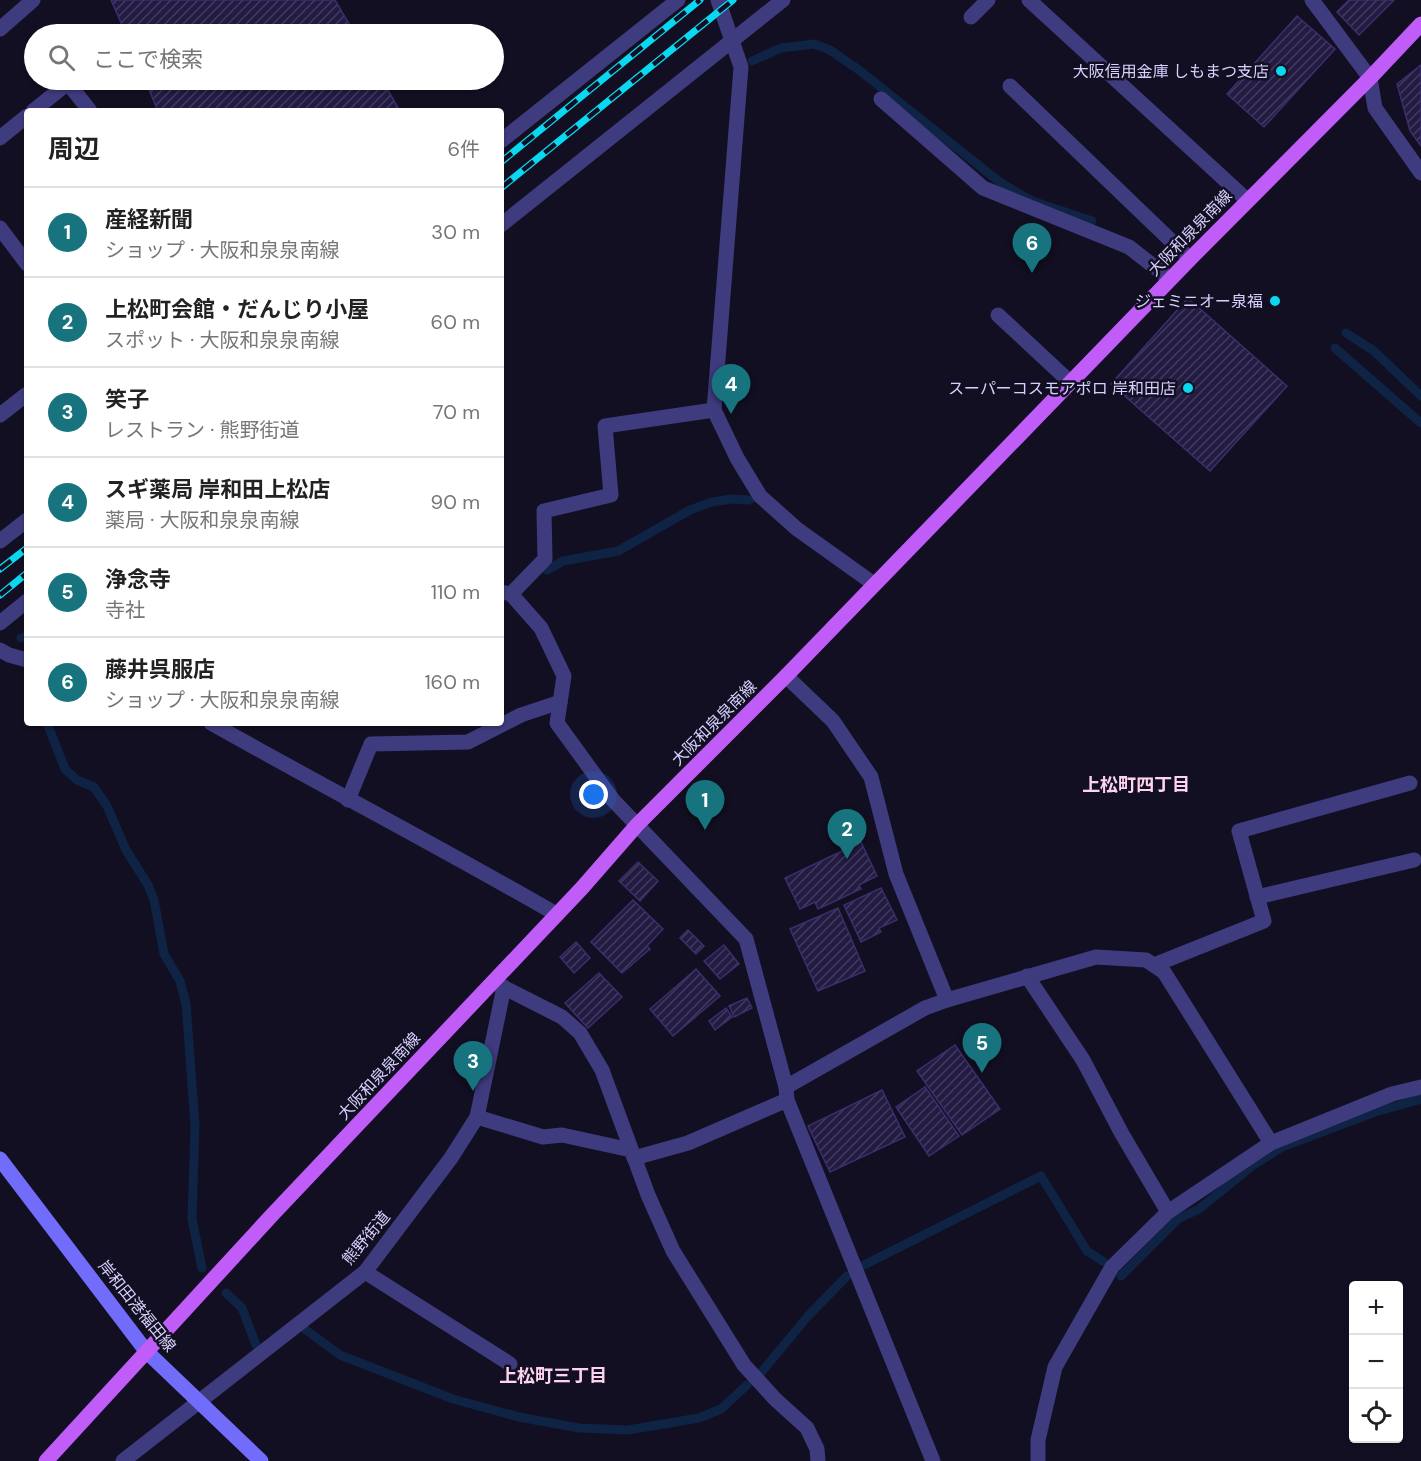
<!DOCTYPE html>
<html lang="ja">
<meta charset="utf-8">
<style>
:root{--surface:#fff;--page:#f6f6f6;--text:#222;--muted:#767676;--line:#e0e0e0;--accent:#17747f}
body{margin:0;font-family:"DM Sans","Noto Sans JP",sans-serif;background:var(--page);color:var(--text)}
.controls{position:absolute;right:18px;bottom:18px;display:grid;overflow:hidden;border-radius:6px;box-shadow:0 2px 4px #0004}
.controls button{width:54px;height:54px;display:grid;place-items:center;padding:0;border:0;border-bottom:2px solid var(--line);background:var(--surface);color:var(--text);font:30px sans-serif}
.you{position:absolute;left:594px;top:795px;width:21px;height:21px;margin:-15px;border:4px solid #fff;border-radius:50%;background:#1a73e8;box-shadow:0 0 0 9px #1a73e833}
.badge{display:grid;place-items:center;width:39px;height:39px;border-radius:50%;background:var(--accent);color:#fff;font-size:20px;font-weight:700}
.pin{position:absolute;translate:-50% -50px;filter:drop-shadow(0 2px 3px #0008)}
.pin::after{content:'';position:absolute;top:32px;width:21px;height:18px;background:inherit;clip-path:polygon(0 0,100% 0,50% 100%)}
.list{margin:0;padding:0;list-style:none}
h2{display:flex;justify-content:space-between;align-items:center;height:78px;margin:0;padding:0 24px;font-size:26px}
h2 small{font-size:20px;font-weight:400;color:var(--muted)}
.list li{display:grid;grid-template-columns:39px 1fr auto;gap:18px;align-items:center;box-sizing:border-box;height:90px;padding:0 24px;border-top:2px solid var(--line)}
.list b{display:block;font-size:22px;white-space:nowrap}
.list p{margin:0;font-size:20px;white-space:nowrap;color:var(--muted)}
.list em{font-size:20px;font-style:normal;color:var(--muted)}
.icon{flex:none;width:33px;height:33px;fill:none;stroke:currentColor;stroke-width:2;stroke-linecap:round;stroke-linejoin:round}
.map{position:relative;flex:none;width:1421px;height:1461px;overflow:hidden}
.search{position:absolute;background:var(--surface);box-shadow:0 2px 4px #0004;left:24px;top:24px;width:480px;height:66px;display:flex;align-items:center;gap:15px;box-sizing:border-box;padding:0 21px;border-radius:33px;color:var(--muted);font-size:22px}
.panel{position:absolute;background:var(--surface);box-shadow:0 2px 4px #0004;left:24px;top:108px;width:480px;height:618px;border-radius:6px}
.map>svg:first-child{display:block}
.lines{fill:none;stroke-linecap:round;stroke-linejoin:round}
.stream{stroke:#0f2345;stroke-width:9}
.building{fill:url(#building-hatch);stroke:#3b2e6d;stroke-width:1.5}
.street{stroke:#3f3b7f;stroke-width:15}
.secondary{stroke:#716cf9;stroke-width:15}
.primary{stroke:#c05df9;stroke-width:15}
.rail-casing{stroke:#0ad8f1;stroke-width:7}
.rail{stroke:#120f22;stroke-width:4.5;stroke-dasharray:14;stroke-linecap:butt}
.poi-dot{fill:#0ad8f1;stroke:#120f22;stroke-width:2}
.labels{text-anchor:middle;dominant-baseline:central;stroke-width:5;stroke-linejoin:round;paint-order:stroke}
.poi-label{font-size:16px;fill:#d7d1fd;stroke:#120f22;text-anchor:end}
.street-label{font-size:16px;fill:#d7d1fd;stroke:#120f22}
.neighbourhood-label{font-size:18px;font-weight:bold;fill:#fdd3ee;stroke:#120f22}
</style>
<div class="map">
<svg width="1421" height="1461" viewBox="0 0 1421 1461">
<defs>
<pattern id="building-hatch" width="6" height="6" patternUnits="userSpaceOnUse" patternTransform="scale(1.5)"><rect width="6" height="6" fill="#241b42"/><path d="M-1 1l2-2M0 6l6-6M5 7l2-2" fill="none" stroke="#433b5e"/></pattern>
</defs>
<rect width="100%" height="100%" fill="#120f22"/>
<g class="lines">
<g class="stream">
<polyline points="752,61 781,48 814,44 830,50 859,70 1001,183 1032,201 1092,221"/>
<polyline points="1346,333 1374,351 1421,396"/>
<polyline points="1335,348 1421,423"/>
<polyline points="547,570 563,561 618,551 690,510 712,502 732,499 750,500"/>
<polyline points="21,638 27,636"/>
<polyline points="47,723 65,769 77,780 94,787 107,806 126,850 148,885 154,900 164,954 180,981 186,1004 195,1125 192,1219 202,1268"/>
<polyline points="864,1265 1041,1176 1087,1251 1104,1262"/>
<polyline points="1121,1276 1178,1219 1199,1209 1252,1166 1282,1147 1375,1112 1421,1099"/>
<polyline points="226,1293 242,1308 256,1345"/>
<polyline points="302,1327 340,1355 453,1399 519,1417 579,1428 628,1430 699,1418 721,1409 747,1385"/>
<polyline points="760,1374 808,1316 847,1276"/>
</g>
</g>
<g class="building">
<polygon points="111,0 335,0 355,34 126,34"/>
<polygon points="1349,0 1394,0 1359,35 1337,12"/>
<polygon points="1297,16 1335,49 1264,127 1227,94"/>
<polygon points="1421,65 1421,146 1410,131 1397,84"/>
<polygon points="145,80 382,80 400,111 158,111"/>
<polygon points="1188,298 1287,386 1210,471 1111,384"/>
<polygon points="861,842 877,876 859,885 861,889 818,909 815,902 800,909 785,878"/>
<polygon points="638,862 658,881 640,901 619,881"/>
<polygon points="881,888 897,920 879,928 881,932 861,942 844,905"/>
<polygon points="633,900 663,929 647,946 650,949 622,973 591,942"/>
<polygon points="838,908 865,971 818,991 790,929"/>
<polygon points="688,930 704,946 696,954 680,938"/>
<polygon points="576,942 590,958 574,973 560,957"/>
<polygon points="724,945 739,964 720,979 704,961"/>
<polygon points="696,969 720,996 673,1036 650,1009"/>
<polygon points="599,973 622,997 588,1028 565,1003"/>
<polygon points="747,998 752,1008 734,1017 729,1006"/>
<polygon points="726,1008 732,1017 715,1030 709,1021"/>
<polygon points="955,1045 1000,1109 962,1135 917,1071"/>
<polygon points="925,1087 959,1136 929,1156 896,1107"/>
<polygon points="882,1090 905,1137 830,1172 808,1126"/>
</g>
<g class="lines">
<g class="street">
<polyline points="718,0 741,67 714,410 737,458 760,496 797,529 874,584"/>
<polyline points="1029,0 1247,200"/>
<polyline points="1312,0 1370,78 1375,108 1421,173"/>
<polyline points="971,17 988,0"/>
<polyline points="0,29 33,0"/>
<polyline points="1010,86 1190,259"/>
<polyline points="881,99 983,188 1129,247 1170,279"/>
<polyline points="33,111 68,83 90,111"/>
<polyline points="0,138 27,116"/>
<polyline points="501,141 678,0"/>
<polyline points="501,225 783,0"/>
<polyline points="0,228 27,264"/>
<polyline points="998,315 1070,382"/>
<polyline points="0,415 27,394"/>
<polyline points="0,541 27,520"/>
<polyline points="501,592 511,594 541,628 564,676 557,723 613,800 746,939 786,1087 787,1100 933,1461"/>
<polyline points="511,594 545,559 544,511 611,495 605,426 714,410"/>
<polyline points="0,623 27,601"/>
<polyline points="0,650 9,655 27,660"/>
<polyline points="786,676 833,721 871,777 896,874 947,1000"/>
<path d="M211,723C326,788 442,848 556,914"/>
<polyline points="348,800 371,744 468,742 521,715 560,702"/>
<polyline points="1257,897 1414,860"/>
<polyline points="1154,965 1264,921 1239,831 1410,783"/>
<polyline points="1027,976 1083,1060 1122,1134 1168,1212"/>
<polyline points="497,984 562,1017 580,1033 602,1070 648,1195 673,1251 744,1365 775,1399 807,1428 817,1449 818,1461"/>
<polyline points="786,1087 925,1008 947,1000 1096,957 1146,960 1164,972 1271,1143"/>
<polyline points="477,1117 543,1137 562,1135 631,1150"/>
<polyline points="634,1158 688,1143 787,1100"/>
<polyline points="365,1272 510,1364"/>
<polyline points="123,1461 365,1272 451,1158 477,1117 504,987"/>
<polyline points="1038,1461 1038,1440 1055,1367 1112,1267 1168,1212 1271,1143 1392,1094 1421,1087"/>
</g>
<polyline class="secondary" points="0,1159 146,1351 261,1461"/>
<polyline class="primary" points="46,1461 273,1214 582,888 637,825 786,676 1190,259 1370,78 1421,24"/>
<g class="rail-casing">
<g id="rail">
<polyline points="501,162 700,0"/>
<polyline points="501,188 733,0"/>
<polyline points="0,569 27,548"/>
<polyline points="0,595 27,573"/>
</g>
</g>
<use href="#rail" class="rail"/>
</g>
<g class="poi-dot">
<circle cx="1281" cy="71" r="6"/>
<circle cx="1275" cy="301" r="6"/>
<circle cx="1188" cy="388" r="6"/>
</g>
<g class="labels">
<g class="poi-label">
<text x="1269" y="71">大阪信用金庫 しもまつ支店</text>
<text x="1263" y="301">ジェミニオー泉福</text>
<text x="1176" y="388">スーパーコスモアポロ 岸和田店</text>
</g>
<g class="street-label">
<text transform="translate(1190 233) rotate(-46)">大阪和泉泉南線</text>
<text transform="translate(714 723) rotate(-45)">大阪和泉泉南線</text>
<text transform="translate(379 1076) rotate(-47)">大阪和泉泉南線</text>
<text transform="translate(366 1238) rotate(-50)">熊野街道</text>
<text transform="translate(137 1306) rotate(51)">岸和田港福田線</text>
</g>
<g class="neighbourhood-label">
<text x="1136" y="785">上松町四丁目</text>
<text x="553" y="1376">上松町三丁目</text>
</g>
</g>
</svg>
<div class="controls">
<button>+</button>
<button>−</button>
<button><svg class="icon" aria-label="locate" viewBox="0 0 24 24"><circle cx="12" cy="12" r="6"/><path d="M12 2v4M12 18v4M2 12h4M18 12h4"/></svg></button>
</div>
<div class="you"></div>
<div class="pin badge" style="left:705px;top:830px">1</div>
<div class="pin badge" style="left:847px;top:859px">2</div>
<div class="pin badge" style="left:473px;top:1091px">3</div>
<div class="pin badge" style="left:731px;top:414px">4</div>
<div class="pin badge" style="left:982px;top:1073px">5</div>
<div class="pin badge" style="left:1032px;top:273px">6</div>
<div class="search"><svg class="icon" aria-label="search" viewBox="0 0 24 24"><circle cx="10" cy="10" r="6"/><path d="M15 15l6 6"/></svg>ここで検索</div>
<section class="panel">
<h2>周辺<small>6件</small></h2>
<ul class="list">
<li><span class="badge">1</span><div><b>産経新聞</b><p>ショップ · 大阪和泉泉南線</p></div><em>30 m</em></li>
<li><span class="badge">2</span><div><b>上松町会館・だんじり小屋</b><p>スポット · 大阪和泉泉南線</p></div><em>60 m</em></li>
<li><span class="badge">3</span><div><b>笑子</b><p>レストラン · 熊野街道</p></div><em>70 m</em></li>
<li><span class="badge">4</span><div><b>スギ薬局 岸和田上松店</b><p>薬局 · 大阪和泉泉南線</p></div><em>90 m</em></li>
<li><span class="badge">5</span><div><b>浄念寺</b><p>寺社</p></div><em>110 m</em></li>
<li><span class="badge">6</span><div><b>藤井呉服店</b><p>ショップ · 大阪和泉泉南線</p></div><em>160 m</em></li>
</ul>
</section>
</div>
